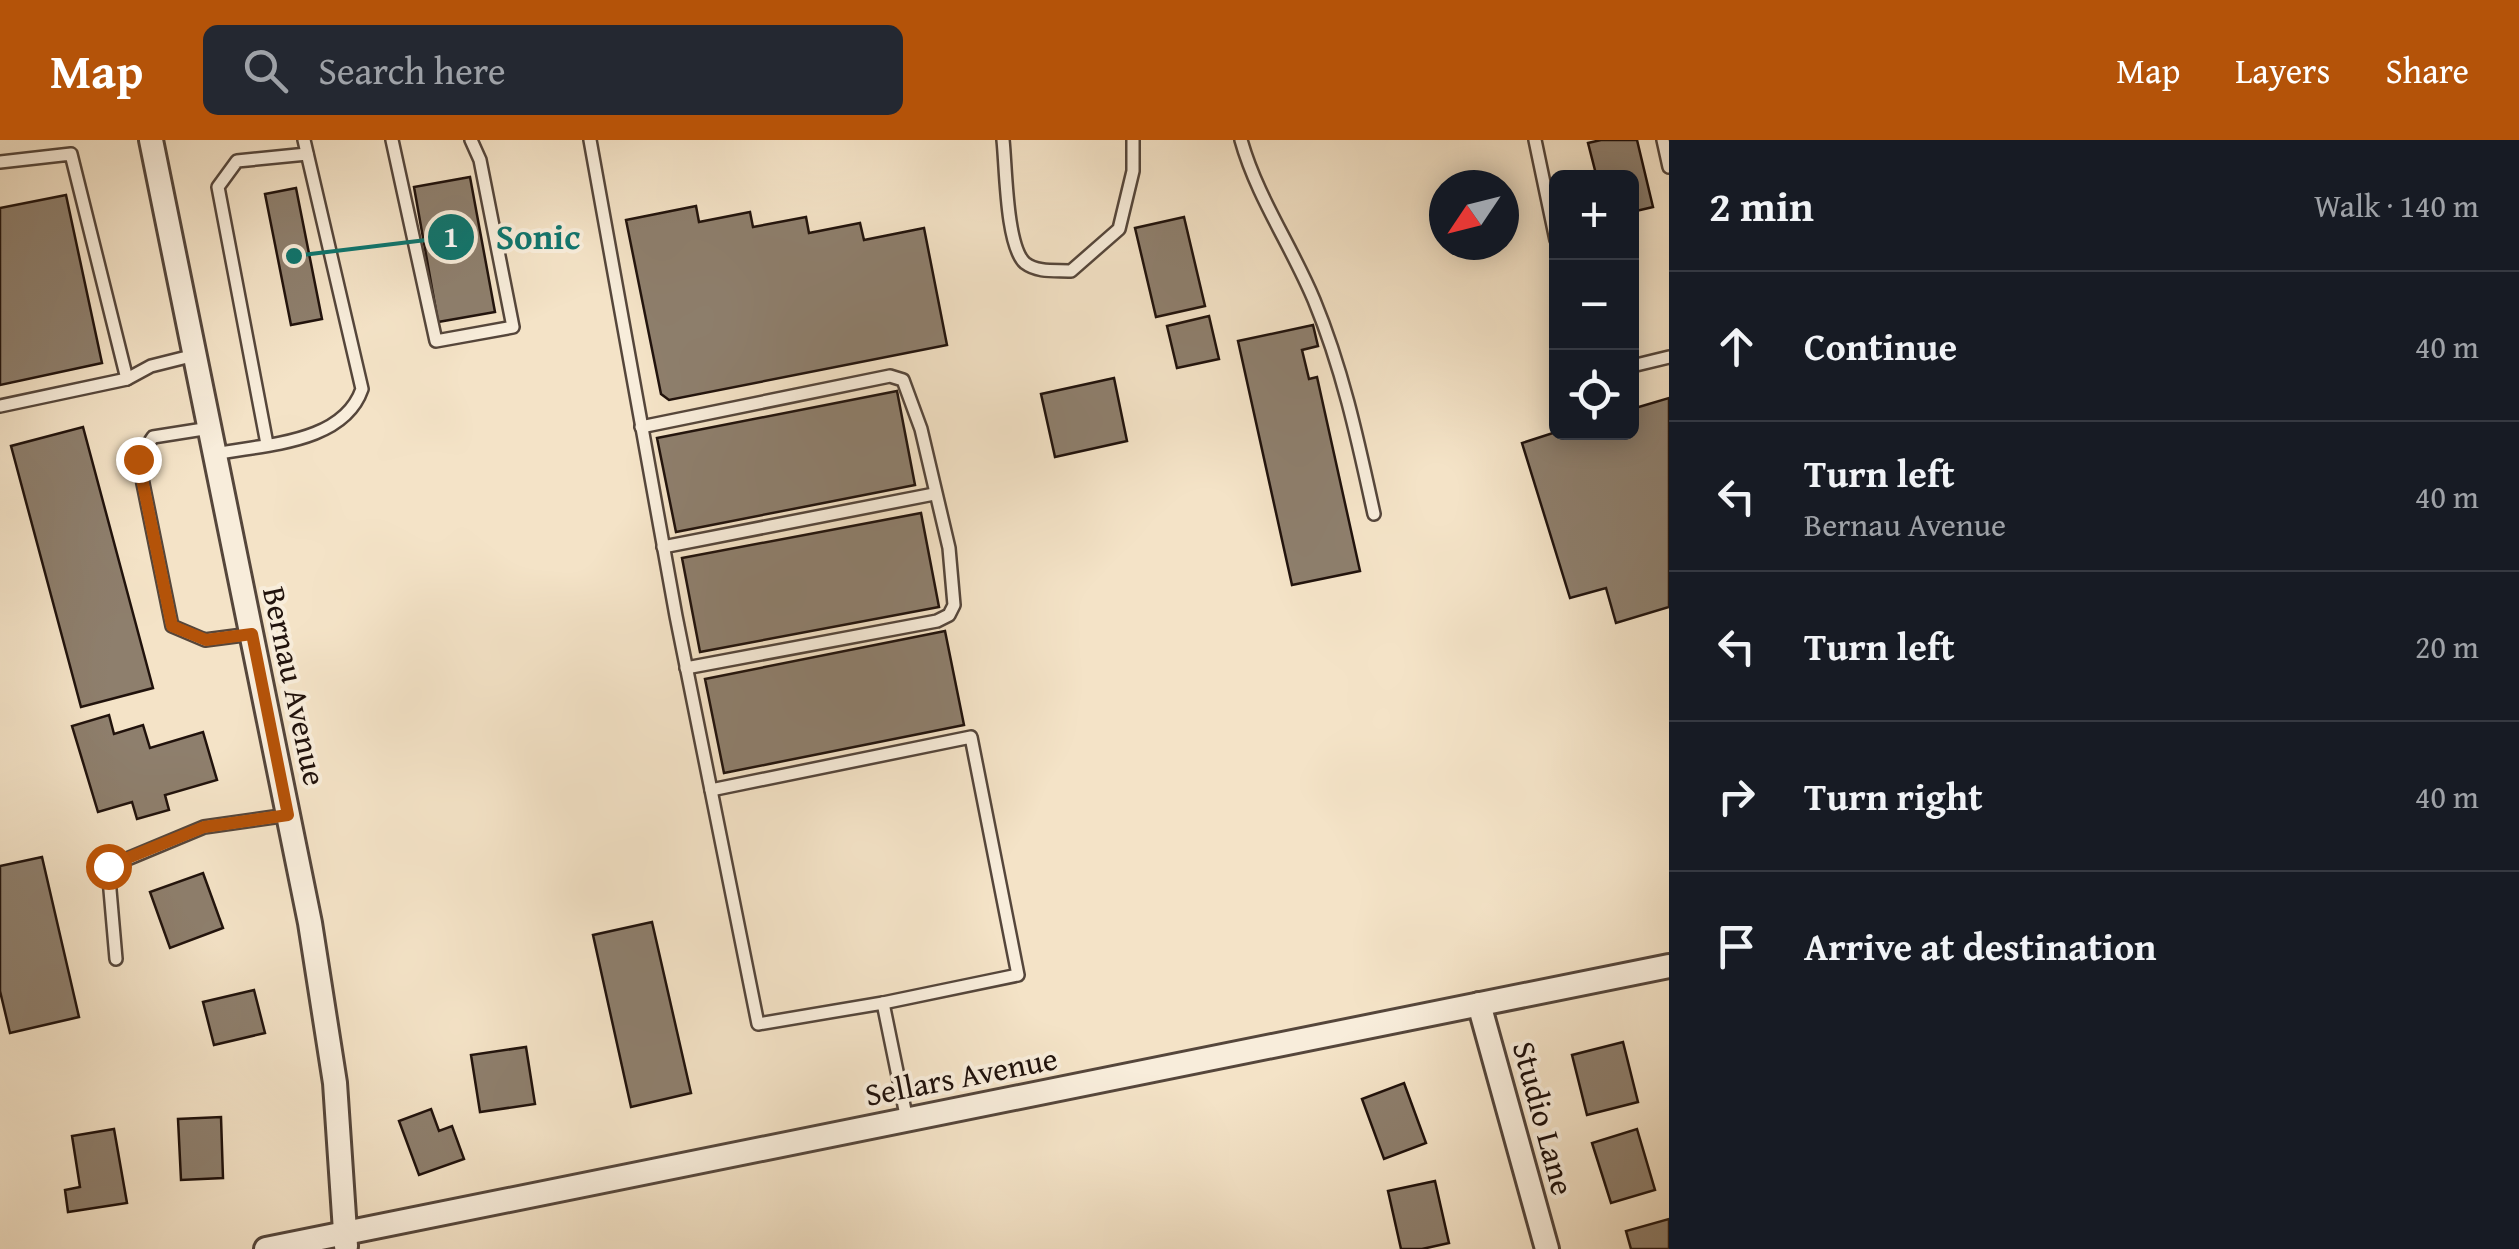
<!DOCTYPE html>
<meta charset="utf-8">
<style>
:root{--surface:#171b24;--page:#242831;--text:#f1f3f6;--muted:#9ea1a6;--line:#363941;--accent:#b45309}
body{margin:0;font-family:"Gentium Book Plus",serif;background:var(--page);color:var(--text)}
.controls{position:absolute;right:30px;top:30px;display:grid;overflow:hidden;border-radius:15px;box-shadow:0 5px 25px #0003}
.controls button{width:90px;height:90px;display:grid;place-items:center;padding:0;border:0;border-bottom:2px solid var(--line);background:var(--surface);color:var(--text);font:50px sans-serif}
.compass{position:absolute;left:1429px;top:30px;width:90px;height:90px;border-radius:50%;background:var(--surface);box-shadow:0 5px 25px #0003;rotate:235deg}
.stop{position:absolute;width:30px;height:30px;margin:-22px;border:8px solid #b45309;border-radius:50%;background:#fff}
.stop.end{background:#b45309;border-color:#fff;box-shadow:0 2px 10px #0008}
.list{margin:0;padding:0;list-style:none}
h2{display:flex;justify-content:space-between;align-items:center;height:130px;margin:0;padding:0 40px;font-size:42px}
h2 small{font-size:32px;font-weight:400;color:var(--muted)}
.list li{display:grid;grid-template-columns:65px 1fr auto;gap:30px;align-items:center;box-sizing:border-box;height:150px;padding:0 40px;border-top:2px solid var(--line)}
.list b{display:block;font-size:38px;white-space:nowrap}
.list p{margin:0;font-size:32px;white-space:nowrap;color:var(--muted)}
.list em{font-size:32px;font-style:normal;color:var(--muted)}
.icon{flex:none;width:55px;height:55px;fill:none;stroke:currentColor;stroke-width:2;stroke-linecap:round;stroke-linejoin:round}
.map{position:relative;flex:none;width:1669px;height:1109px;overflow:hidden}
header{display:flex;align-items:center;gap:60px;box-sizing:border-box;height:140px;padding:0 50px;background:var(--accent);color:#fff}
header strong{font-size:48px}
nav{display:flex;gap:55px;margin-inline-start:auto;font-size:35px}
.search{width:700px;height:90px;background:var(--page);display:flex;align-items:center;gap:25px;box-sizing:border-box;padding:0 35px;border-radius:15px;color:var(--muted);font-size:38px}
main{display:flex}
aside{flex:1;background:var(--surface)}
.map>svg:first-child{display:block}
.building{fill:#8e7f6d;stroke:#20120c;stroke-width:2.5}
.lines{fill:none;stroke-linecap:round;stroke-linejoin:round}
.service-casing{stroke:#55463b;stroke-width:16}
.minor-casing{stroke:#55463b;stroke-width:28}
.service{stroke:#f8eddb;stroke-width:11}
.minor{stroke:#f8eddb;stroke-width:22}
.route{stroke:#b45309;stroke-width:12}
.labels{text-anchor:middle;dominant-baseline:central;stroke-width:8;stroke-linejoin:round;paint-order:stroke}
.street-label{font-size:32px;fill:#20120c;stroke:#f8eddb}
.leader{fill:none;stroke:#0f766e;stroke-width:4}
.callout-dot{fill:#0f766e;stroke:#f8eddb;stroke-width:4}
.mark-label{font-size:30px;text-anchor:middle;font-weight:bold;fill:#fff}
.callout-label{font-size:35px;text-anchor:middle;font-weight:bold;fill:#0f766e;stroke:#f8eddb;stroke-width:8;stroke-linejoin:round;paint-order:stroke}
</style>
<header>
<strong>Map</strong>
<div class="search"><svg class="icon" aria-label="search" viewBox="0 0 24 24"><circle cx="10" cy="10" r="6"/><path d="M15 15l6 6"/></svg>Search here</div>
<nav><a>Map</a><a>Layers</a><a>Share</a></nav>
</header>
<main>
<div class="map">
<svg width="1669" height="1109" viewBox="0 0 1669 1109">
<rect width="100%" height="100%" fill="#f4e3c7"/>
<filter id="stains"><feTurbulence type="fractalNoise" baseFrequency=".002" numOctaves="4"/><feColorMatrix values="0 0 0 0 .2 0 0 0 0 .09 0 0 0 0 .02 0 0 0 .5 -.17"/></filter>
<radialGradient id="worn" r=".72"><stop offset=".6" stop-color="#630" stop-opacity="0"/><stop offset="1" stop-color="#630" stop-opacity=".3"/></radialGradient>
<g class="building">
<polygon points="1601,0 1637,0 1653,67 1632,72 1632,38 1597,38 1588,3"/>
<polygon points="470,37 495,172 438,182 414,47"/>
<polygon points="296,48 322,179 291,185 265,54"/>
<polygon points="66,55 102,223 0,245 0,68"/>
<polygon points="696,66 699,82 750,72 753,87 806,77 809,93 860,83 864,100 924,88 947,205 669,260 661,254 626,80"/>
<polygon points="1184,77 1205,166 1156,177 1135,88"/>
<polygon points="1209,176 1219,219 1177,228 1167,186"/>
<polygon points="1313,185 1318,206 1302,210 1309,239 1317,237 1360,431 1292,445 1238,201"/>
<polygon points="1114,238 1127,301 1055,317 1041,254"/>
<polygon points="897,251 915,345 676,392 657,298"/>
<polygon points="1669,258 1669,467 1616,483 1606,448 1570,458 1522,303 1556,292 1632,292 1632,269"/>
<polygon points="83,287 153,548 81,567 11,306"/>
<polygon points="921,373 939,467 700,512 682,418"/>
<polygon points="945,491 964,585 724,633 705,539"/>
<polygon points="109,575 114,594 143,585 150,608 203,592 217,640 165,655 169,670 137,679 132,662 98,672 72,586"/>
<polygon points="42,717 79,877 10,893 0,851 0,726"/>
<polygon points="203,733 223,788 170,808 150,752"/>
<polygon points="652,782 691,953 631,967 593,795"/>
<polygon points="254,850 265,893 214,905 203,862"/>
<polygon points="1623,902 1638,962 1587,975 1572,915"/>
<polygon points="526,907 535,964 480,972 471,915"/>
<polygon points="1404,943 1426,1003 1384,1019 1362,959"/>
<polygon points="431,969 439,991 452,986 464,1019 419,1035 399,981"/>
<polygon points="221,977 223,1038 181,1040 178,979"/>
<polygon points="114,989 127,1063 68,1072 65,1050 80,1047 72,996"/>
<polygon points="1637,989 1655,1050 1611,1063 1592,1003"/>
<polygon points="1435,1041 1449,1103 1422,1109 1401,1109 1388,1051"/>
<polygon points="1669,1079 1669,1109 1631,1109 1626,1091"/>
</g>
<g class="lines">
<g class="service-casing">
<g id="service">
<polyline points="392,0 436,201 513,187 480,20 471,0"/>
<polyline points="590,0 676,476 758,884 883,863 907,980"/>
<path d="M1003,0C1006,27 1006,106 1025,123C1038,133 1056,130 1071,131L1119,89L1133,31V0"/>
<path d="M1241,0C1257,57 1291,105 1314,160C1343,230 1358,301 1374,374"/>
<polyline points="1535,0 1556,100"/>
<polyline points="1663,0 1669,27"/>
<polyline points="0,22 71,14 127,239"/>
<polyline points="1632,226 1669,217"/>
<polyline points="0,266 127,239 151,226 195,215"/>
<polyline points="641,287 890,236 903,240 921,289 949,408 954,465 949,475 937,481 686,528"/>
<polyline points="210,288 153,297 138,319 172,486 205,500 251,494"/>
<polyline points="267,304 218,47 237,21 307,14"/>
<path d="M215,314C264,304 343,304 362,249L304,0"/>
<polyline points="663,407 934,354"/>
<polyline points="711,650 971,597 1018,835 883,863"/>
<polyline points="116,819 108,727 204,687 288,675"/>
</g>
</g>
<g class="minor-casing">
<g id="minor">
<polyline points="151,0 310,783 335,943 346,1106"/>
<polyline points="1479,864 1547,1109"/>
<polyline points="266,1109 1669,826"/>
</g>
</g>
<use href="#service" class="service"/>
<use href="#minor" class="minor"/>
</g>
<g class="lines">
<polyline class="route" points="108,726 204,687 288,675 252,494 206,500 172,486 138,319"/>
</g>
<g class="labels">
<g class="street-label">
<text transform="translate(295 546) rotate(78)">Bernau Avenue</text>
<text transform="translate(961 936) rotate(-11)">Sellars Avenue</text>
<text transform="translate(1544 978) rotate(75)">Studio Lane</text>
</g>
</g>
<path class="leader" d="M294 116L451 97"/>
<g class="callout-dot">
<circle cx="294" cy="116" r="10"/>
<circle cx="451" cy="97" r="25"/>
</g>
<g class="mark-label">
<text x="451" y="107">1</text>
</g>
<g class="callout-label">
<text x="538" y="109">Sonic</text>
</g>
<rect width="100%" height="100%" filter="url(#stains)"/>
<rect width="100%" height="100%" fill="url(#worn)"/>
</svg>
<div class="controls">
<button>+</button>
<button>−</button>
<button><svg class="icon" aria-label="locate" viewBox="0 0 24 24"><circle cx="12" cy="12" r="6"/><path d="M12 2v4M12 18v4M2 12h4M18 12h4"/></svg></button>
</div>
<svg class="compass" viewBox="-18 -18 36 36"><path d="M0-13l5 13h-10z" fill="#e53935"/><path d="M0 13l5-13h-10z" fill="#9ea1a6"/></svg>
<div class="stop" style="left:108px;top:726px"></div>
<div class="stop end" style="left:138px;top:319px"></div>
</div>
<aside>
<h2>2 min<small>Walk · 140 m</small></h2>
<ul class="list">
<li><svg class="icon" aria-label="ahead" viewBox="0 0 24 24"><path d="M12 20V5M6 11l6-6 6 6"/></svg><div><b>Continue</b></div><em>40 m</em></li>
<li><svg class="icon" aria-label="left" viewBox="0 0 24 24"><path d="M17 20v-9H6M10 6l-5 5 5 5"/></svg><div><b>Turn left</b><p>Bernau Avenue</p></div><em>40 m</em></li>
<li><svg class="icon" aria-label="left" viewBox="0 0 24 24"><path d="M17 20v-9H6M10 6l-5 5 5 5"/></svg><div><b>Turn left</b></div><em>20 m</em></li>
<li><svg class="icon" aria-label="right" viewBox="0 0 24 24"><path d="M7 20v-9h11M14 6l5 5-5 5"/></svg><div><b>Turn right</b></div><em>40 m</em></li>
<li><svg class="icon" aria-label="arrive" viewBox="0 0 24 24"><path d="M6 21V4h12l-3 4 3 4H6"/></svg><div><b>Arrive at destination</b></div></li>
</ul>
</aside>
</main>
